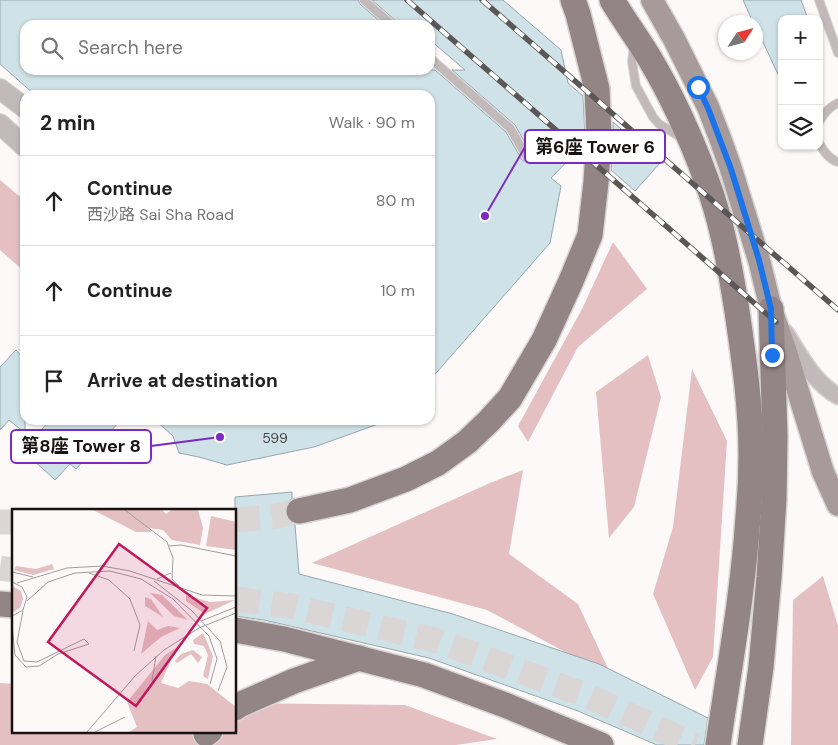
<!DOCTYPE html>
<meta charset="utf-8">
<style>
:root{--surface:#fff;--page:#f6f6f6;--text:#222;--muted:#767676;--line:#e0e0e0}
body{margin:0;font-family:"DM Sans","Noto Sans TC",sans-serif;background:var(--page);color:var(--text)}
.controls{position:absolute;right:15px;top:15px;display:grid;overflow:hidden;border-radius:10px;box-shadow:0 1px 4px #0004}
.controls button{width:45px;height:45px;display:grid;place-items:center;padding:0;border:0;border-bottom:1px solid var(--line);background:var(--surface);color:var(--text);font:25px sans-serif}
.compass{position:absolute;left:718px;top:15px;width:45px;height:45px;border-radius:50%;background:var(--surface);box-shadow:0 1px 4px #0004;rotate:54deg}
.stop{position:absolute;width:15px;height:15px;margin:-11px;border:4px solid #1a73e8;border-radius:50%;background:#fff}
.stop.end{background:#1a73e8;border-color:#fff;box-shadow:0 1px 5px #0008}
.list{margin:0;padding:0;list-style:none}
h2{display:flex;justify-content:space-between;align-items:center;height:65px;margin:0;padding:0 20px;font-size:21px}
h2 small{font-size:16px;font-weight:400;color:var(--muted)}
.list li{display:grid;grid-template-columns:32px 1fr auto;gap:15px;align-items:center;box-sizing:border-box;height:90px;padding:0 20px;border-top:1px solid var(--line)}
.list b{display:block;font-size:19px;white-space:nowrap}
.list p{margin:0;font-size:16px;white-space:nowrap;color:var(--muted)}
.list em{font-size:16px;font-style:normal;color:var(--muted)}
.icon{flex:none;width:28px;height:28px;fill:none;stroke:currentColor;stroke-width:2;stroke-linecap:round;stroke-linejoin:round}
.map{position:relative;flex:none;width:838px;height:745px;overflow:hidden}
.search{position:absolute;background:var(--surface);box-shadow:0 1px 4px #0004;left:20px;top:20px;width:415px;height:55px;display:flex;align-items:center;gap:12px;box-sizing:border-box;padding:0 18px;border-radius:15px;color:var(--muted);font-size:19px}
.panel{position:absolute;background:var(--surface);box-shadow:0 1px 4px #0004;left:20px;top:90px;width:415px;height:335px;border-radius:15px}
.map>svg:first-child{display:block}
.green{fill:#e4c0c2}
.building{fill:#cfe2e8;stroke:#95a8ad}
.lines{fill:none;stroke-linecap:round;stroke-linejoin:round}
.primary-tunnel{stroke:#dbd6d6;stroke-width:25;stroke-dasharray:25 12;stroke-linecap:butt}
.service-casing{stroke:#d8d4d4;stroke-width:10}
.minor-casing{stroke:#d8d4d4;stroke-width:19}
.tertiary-casing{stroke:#d8d4d4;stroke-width:22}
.secondary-casing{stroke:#d8d4d4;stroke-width:25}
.primary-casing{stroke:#d8d4d4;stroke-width:28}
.service{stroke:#c2baba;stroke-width:8}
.minor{stroke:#c2baba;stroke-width:16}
.tertiary{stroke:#c2baba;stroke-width:20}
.secondary{stroke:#a79a9b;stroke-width:22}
.primary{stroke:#938485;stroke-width:25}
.rail-casing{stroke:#5c5757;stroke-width:5.5}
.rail{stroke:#fff;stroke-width:4;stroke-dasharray:11;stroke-linecap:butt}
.route{stroke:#1a73e8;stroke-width:6}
.labels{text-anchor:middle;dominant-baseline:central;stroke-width:4;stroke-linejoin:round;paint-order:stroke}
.number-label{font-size:14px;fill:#464648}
.inset-road{fill:none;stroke:#a19d9d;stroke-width:1}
.view{fill:#c2185b;fill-opacity:0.15;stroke:#c2185b;stroke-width:2.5}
.inset-edge{fill:none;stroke:#181212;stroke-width:2.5}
.leader{fill:none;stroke:#7b2cbf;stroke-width:2}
.callout-dot{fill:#7b2cbf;stroke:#fff;stroke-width:2}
.callout{fill:#fff;stroke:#7b2cbf;stroke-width:2}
.callout-label{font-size:18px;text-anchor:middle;font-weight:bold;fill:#181212}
</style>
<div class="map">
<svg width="838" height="745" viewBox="0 0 838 745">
<rect width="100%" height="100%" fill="#fdf9f9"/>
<g class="green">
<polygon points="0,180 25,201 25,272 0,250"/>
<polygon points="613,242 647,289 578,347 528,442 518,426 582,309"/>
<polygon points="648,355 661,397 634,507 609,538 596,392"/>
<polygon points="692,369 727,441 713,657 695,690 653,594 673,527"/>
<polygon points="523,470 509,554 578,604 612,677 487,610 312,563 490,483"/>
<polygon points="823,576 838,626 838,745 791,745 793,600"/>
<polygon points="0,683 14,684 14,731 235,731 235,703 405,705 497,739 456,745 0,745"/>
</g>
<g class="building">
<polygon points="0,0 358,0 360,4 384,25 25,25 25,70 435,70 506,132 522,160 528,163 532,160 532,155 515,125 452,70 465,70 430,40 430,25 398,25 396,21 372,0 503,0 561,50 568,83 583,96 585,136 584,146 583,145 551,178 561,186 550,243 430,380 430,95 35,95 0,64"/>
<polygon points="743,0 801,0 808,19 782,19 782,83 756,27 756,22 753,22"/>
<polygon points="613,122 660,163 635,191 611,170 613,137"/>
<polygon points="16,350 25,360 25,433 9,420 0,430 0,367"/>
<polygon points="50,420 121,420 76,469 70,464 55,480 30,457 39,447 33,439"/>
<polygon points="155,420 384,420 384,422 314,447 227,465 199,457 179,453 173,436"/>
<polygon points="292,492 292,499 289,501 286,506 285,514 288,520 295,525 299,574 453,614 599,664 708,718 704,745 657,745 578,711 429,658 264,620 235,616 235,497"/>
</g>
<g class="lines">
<g class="primary-tunnel">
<polyline points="235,520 272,517 299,511"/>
<polyline points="0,522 14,522"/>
<polyline points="0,568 14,570"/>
<polyline points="235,599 291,606 438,641 588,696 695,745"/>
</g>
<g class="service-casing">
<g id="service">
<polyline points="364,0 392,25"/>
<polyline points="819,0 838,53"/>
<polyline points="634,47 632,62 636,86 653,117 659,124 682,138"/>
<polyline points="430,58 510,128 527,157"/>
<path d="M819,122C824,113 829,107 838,103"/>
<path d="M819,143C824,152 829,159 838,162"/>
</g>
</g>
<g class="minor-casing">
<path id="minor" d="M785,332C800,355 813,382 838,396"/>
</g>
<g class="tertiary-casing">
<g id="tertiary">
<polyline points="0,89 25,108"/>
<polyline points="0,124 25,147"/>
</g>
</g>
<g class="secondary-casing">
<polyline id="secondary" points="652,0 674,39 708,107 720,138 731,169 759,260 771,309 785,349 823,472 838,505"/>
</g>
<g class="primary-casing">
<g id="primary">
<path d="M612,0C624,20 638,39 650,59C672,96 691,138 706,179C722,221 730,267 737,311C744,359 751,407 751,455C751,475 750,496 748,517C743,594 729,669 718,745"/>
<polyline points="299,511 350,500 406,479 438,463 467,442 489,421 510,398 544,340 571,281 590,235 596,182 599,136 597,89 578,14 573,0"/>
<polyline points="0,604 14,605"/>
<polyline points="235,630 284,639 424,675 505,705 601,745"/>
<polyline points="235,708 239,705 294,681 359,658"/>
<polyline points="206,734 210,731"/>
<polyline points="750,745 761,667 769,577 774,499 775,436 771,309"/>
</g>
</g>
<use href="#service" class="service"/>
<use href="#minor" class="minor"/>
<use href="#tertiary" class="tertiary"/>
<use href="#secondary" class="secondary"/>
<use href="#primary" class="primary"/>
<g class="rail-casing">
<g id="rail">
<polyline points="407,0 776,322"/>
<polyline points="482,0 838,310"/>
</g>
</g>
<use href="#rail" class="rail"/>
</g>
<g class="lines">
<polyline class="route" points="698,87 708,108 731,169 759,260 771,309 772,355"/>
</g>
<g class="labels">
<g class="number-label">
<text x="275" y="438">599</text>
</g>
</g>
<g transform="translate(12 509)">
<rect width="224" height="224" fill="#fdf9f9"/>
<path d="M81,1H150L154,5L159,1H186L191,19L188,36L160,31L151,21L136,19L139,23H124ZM199,7L224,13V41L194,37ZM40,55L42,60L21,66L2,61L4,57L24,60ZM0,77L9,82L11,90L8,99L0,104ZM138,84L150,86L176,111L162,107ZM174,86L198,93L223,91L193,105L174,92ZM133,88L139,90L151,108L133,97ZM136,112L145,121L156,117L168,119L149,128L129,145ZM191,124L201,147L196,170L191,167L196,146L192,137L182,135L181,131ZM165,138L149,174L166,179L177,172L195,175L224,198V223H117L125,218L115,193L153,146ZM181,141L190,148L186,154L179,145L165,154L163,152L169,145Z" fill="#e4c0c2"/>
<path class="inset-road" d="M113,1L155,33L161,49L160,70L167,77M157,37L169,36L224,47M0,63L21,68M77,64L97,71L118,90L128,116L122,142M145,70L159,64M142,72L179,101L208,132L215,158L206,182M0,73L10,78L15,88L11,101L0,107M5,74L55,59L90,57L118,62L190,86L224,87M15,92L36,73L63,64L98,62L129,70L161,90L197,127L205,150L198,175M189,112L224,98M0,116L3,146L14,158L27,157L46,145L77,135L72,130L25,153L12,152L5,133L11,102M140,172L144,147M75,223L123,167L152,141L187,119L224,104M83,223L113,208"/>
<path class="view" d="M107,35L195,99L124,197L36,133Z"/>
<rect width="224" height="224" class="inset-edge"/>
</g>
<path class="leader" d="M485 216L525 147M220 437L151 446"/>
<g class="callout-dot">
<circle cx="485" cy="216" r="5"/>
<circle cx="220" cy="437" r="5"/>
</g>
<g class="callout">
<rect x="525" y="130" width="140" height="33" rx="5"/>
<rect x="11" y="430" width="140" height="33" rx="5"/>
</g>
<g class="callout-label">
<text x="595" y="153">第6座 Tower 6</text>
<text x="81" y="452">第8座 Tower 8</text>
</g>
</svg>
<div class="controls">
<button>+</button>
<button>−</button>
<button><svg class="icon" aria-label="layers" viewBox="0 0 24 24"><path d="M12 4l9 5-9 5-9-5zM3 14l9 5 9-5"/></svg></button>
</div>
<svg class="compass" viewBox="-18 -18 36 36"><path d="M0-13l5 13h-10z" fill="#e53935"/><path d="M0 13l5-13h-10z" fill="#767676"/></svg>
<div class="stop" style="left:698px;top:87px"></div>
<div class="stop end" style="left:772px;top:355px"></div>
<div class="search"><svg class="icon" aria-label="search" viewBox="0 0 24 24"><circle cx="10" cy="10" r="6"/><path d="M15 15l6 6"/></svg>Search here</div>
<section class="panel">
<h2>2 min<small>Walk · 90 m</small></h2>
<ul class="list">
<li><svg class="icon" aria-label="ahead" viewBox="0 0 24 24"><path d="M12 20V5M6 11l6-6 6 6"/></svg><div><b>Continue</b><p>西沙路 Sai Sha Road</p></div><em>80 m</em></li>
<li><svg class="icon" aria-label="ahead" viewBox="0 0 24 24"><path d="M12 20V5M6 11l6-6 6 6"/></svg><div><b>Continue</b></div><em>10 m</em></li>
<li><svg class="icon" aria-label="arrive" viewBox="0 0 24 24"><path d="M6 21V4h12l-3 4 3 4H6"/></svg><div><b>Arrive at destination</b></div></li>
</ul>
</section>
</div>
